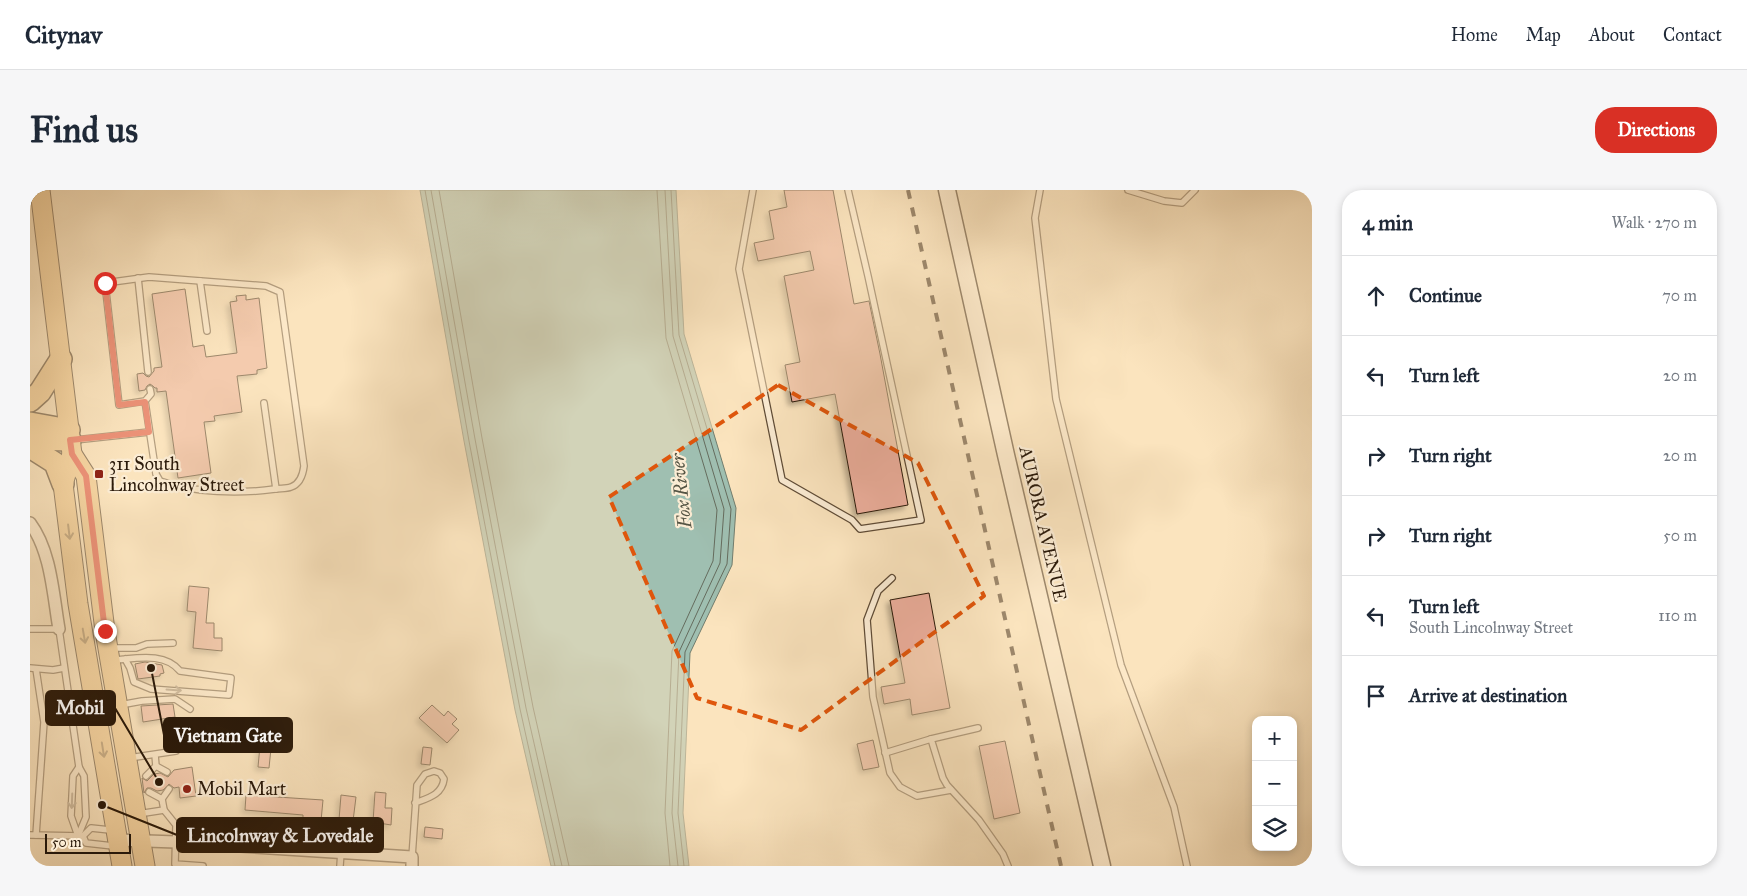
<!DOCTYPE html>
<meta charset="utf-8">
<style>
:root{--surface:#fff;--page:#f6f6f7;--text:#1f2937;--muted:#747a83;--line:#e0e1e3;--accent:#d93025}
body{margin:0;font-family:"IM FELL Great Primer",serif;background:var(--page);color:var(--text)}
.controls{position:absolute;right:15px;bottom:15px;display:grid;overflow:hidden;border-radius:10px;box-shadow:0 2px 8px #0003}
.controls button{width:45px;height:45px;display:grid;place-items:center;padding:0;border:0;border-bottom:1px solid var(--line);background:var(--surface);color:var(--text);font:25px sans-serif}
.scale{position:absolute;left:15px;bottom:12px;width:86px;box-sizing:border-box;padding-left:5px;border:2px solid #2b1a0a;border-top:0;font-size:14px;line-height:18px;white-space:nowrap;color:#2b1a0a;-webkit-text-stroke:4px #fcedd5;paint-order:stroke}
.stop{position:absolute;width:15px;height:15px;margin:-11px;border:4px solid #d93025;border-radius:50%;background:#fff}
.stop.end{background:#d93025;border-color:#fff;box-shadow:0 1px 5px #0008}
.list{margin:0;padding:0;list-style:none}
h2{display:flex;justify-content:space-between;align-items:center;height:65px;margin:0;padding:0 20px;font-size:21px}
h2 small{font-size:16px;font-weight:400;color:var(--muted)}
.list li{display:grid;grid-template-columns:32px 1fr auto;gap:15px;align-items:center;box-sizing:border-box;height:80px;padding:0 20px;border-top:1px solid var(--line)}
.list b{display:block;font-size:19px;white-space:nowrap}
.list p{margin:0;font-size:16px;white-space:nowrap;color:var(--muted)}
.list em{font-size:16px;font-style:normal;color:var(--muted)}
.icon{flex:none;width:28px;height:28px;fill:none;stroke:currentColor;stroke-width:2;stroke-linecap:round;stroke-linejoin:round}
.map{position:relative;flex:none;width:1282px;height:676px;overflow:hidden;border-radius:20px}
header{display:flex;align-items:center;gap:30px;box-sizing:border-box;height:70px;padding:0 25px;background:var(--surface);border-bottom:1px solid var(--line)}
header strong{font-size:24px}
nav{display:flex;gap:28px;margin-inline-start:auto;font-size:18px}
.intro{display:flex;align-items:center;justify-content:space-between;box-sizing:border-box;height:120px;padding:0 30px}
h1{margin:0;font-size:35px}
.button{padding:12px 22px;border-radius:20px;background:var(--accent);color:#fff;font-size:18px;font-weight:700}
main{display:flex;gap:30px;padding:0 30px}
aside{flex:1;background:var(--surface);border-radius:20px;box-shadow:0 2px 8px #0003}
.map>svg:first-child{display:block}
.water{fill:#9fbfb1;stroke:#717d6e}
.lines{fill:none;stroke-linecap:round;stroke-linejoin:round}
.shore{stroke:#656c5e;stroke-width:1}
.building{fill:#ecae9c;stroke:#2b1a0a;filter:url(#shadow)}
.lane-casing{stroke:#5f4c37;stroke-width:8}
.street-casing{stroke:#5f4c37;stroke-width:14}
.secondary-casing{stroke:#2b1a0a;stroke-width:19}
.primary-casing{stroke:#2b1a0a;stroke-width:21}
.highway-casing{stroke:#2b1a0a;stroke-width:24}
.lane{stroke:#fcedd5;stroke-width:5.5}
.street{stroke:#fcedd5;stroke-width:11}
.secondary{stroke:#fcedd5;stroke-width:16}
.primary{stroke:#eec27f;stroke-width:19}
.highway{stroke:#eec27f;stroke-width:21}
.rail{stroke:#2b1a0a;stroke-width:4;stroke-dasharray:9 9;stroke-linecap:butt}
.oneway{stroke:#8c6e44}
.oneway2{stroke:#9e8e7a}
.route{stroke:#d93025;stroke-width:6}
.marked{fill:none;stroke:#df560c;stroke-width:4;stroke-dasharray:10 6;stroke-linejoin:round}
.poi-dot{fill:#8f2418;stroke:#fcedd5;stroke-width:2}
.labels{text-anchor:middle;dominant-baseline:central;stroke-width:4.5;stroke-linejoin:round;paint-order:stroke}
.poi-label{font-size:18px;fill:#2b1a0a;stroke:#fcedd5;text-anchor:start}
.street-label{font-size:18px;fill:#2b1a0a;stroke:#fcedd5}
.water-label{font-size:19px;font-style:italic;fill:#545444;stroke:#fcedd5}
.leader{fill:none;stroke:#2b1a0a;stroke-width:2}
.callout-dot{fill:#2b1a0a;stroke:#fcedd5;stroke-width:2}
.callout{fill:#2b1a0a;stroke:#2b1a0a;stroke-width:2}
.callout-label{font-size:19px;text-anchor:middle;font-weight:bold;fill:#fff}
</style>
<header>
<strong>Citynav</strong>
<nav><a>Home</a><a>Map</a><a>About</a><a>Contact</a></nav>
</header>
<div class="intro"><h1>Find us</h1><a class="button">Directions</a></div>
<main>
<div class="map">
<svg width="1282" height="676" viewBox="0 0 1282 676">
<defs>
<filter id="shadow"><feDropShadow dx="-3.5" dy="3.5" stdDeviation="2.5" flood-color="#0004"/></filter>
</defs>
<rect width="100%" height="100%" fill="#fbe4be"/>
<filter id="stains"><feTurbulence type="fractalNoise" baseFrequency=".004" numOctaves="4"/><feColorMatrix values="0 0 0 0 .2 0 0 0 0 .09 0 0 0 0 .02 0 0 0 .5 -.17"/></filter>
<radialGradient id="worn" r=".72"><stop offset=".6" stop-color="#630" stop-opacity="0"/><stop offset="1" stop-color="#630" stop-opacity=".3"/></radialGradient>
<polygon class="water" points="390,0 646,0 654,144 706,318 702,375 660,463 653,623 659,676 521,676 485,520 434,251"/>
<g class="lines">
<g class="shore">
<polyline points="395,0 439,251 490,519 525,676"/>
<polyline points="401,0 445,249 496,518 532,676"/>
<polyline points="409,0 452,248 503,517 539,676"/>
<polyline points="627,0 636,148 687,320 683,371 642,461 635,623 640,676"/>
<polyline points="635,0 643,146 694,319 690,373 649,462 642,623 648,676"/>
<polyline points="641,0 649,145 701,319 697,374 655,462 648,623 654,676"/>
</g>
</g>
<g class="building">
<polygon points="754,0 803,0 824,114 839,111 850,164 878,315 827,324 805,204 762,212 755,175 770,172 754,86 784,80 780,61 728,71 724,53 744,49 739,21 757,17"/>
<polygon points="155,99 163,157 174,155 176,167 207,163 200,112 207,111 206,106 216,105 216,110 229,108 237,178 227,180 227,184 207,186 212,222 184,226 185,231 174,232 181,283 148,288 136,201 127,202 127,198 125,198 123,196 120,194 117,196 115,200 109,201 107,184 113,183 116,186 119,187 124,181 124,178 132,177 122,104"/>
<polygon points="159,396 179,398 176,433 184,433 184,448 192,448 192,461 163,458 166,422 157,421"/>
<polygon points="899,403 920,518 882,525 880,509 854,514 851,497 875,493 860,410"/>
<polygon points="115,472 132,475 134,483 130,484 130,486 108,489 105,474"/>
<polygon points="143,514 145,527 113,532 111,516"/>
<polygon points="402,515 414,526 418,521 427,529 422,534 429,540 417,553 389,528"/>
<polygon points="843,550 849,577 833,580 827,554"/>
<polygon points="975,551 990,623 964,629 949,556"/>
<polygon points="230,556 241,558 239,578 228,577"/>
<polygon points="393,557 402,558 400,575 391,574"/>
<polygon points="162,577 166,606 150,608 149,597 144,598 139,594 133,600 127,601 121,598 117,598 114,603 112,588 117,591 124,584 130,583 138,587 144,580"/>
<polygon points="345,602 356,603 355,618 362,618 361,635 343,632"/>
<polygon points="216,605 293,610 291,631 273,628 273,625 215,620"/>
<polygon points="311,605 326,607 323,631 309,630"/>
<polygon points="395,637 413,639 412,649 394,647"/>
</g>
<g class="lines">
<g class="lane-casing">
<g id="lane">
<polyline points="723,0 709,79 752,290 822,330 830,339 891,330 838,86 818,0"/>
<polyline points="1010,0 1005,28 1026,209 1091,475 1144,617 1157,676"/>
<polyline points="1098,0 1134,11 1152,13 1165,0"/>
<polyline points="108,88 118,182"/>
<polyline points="170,91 177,141"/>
<path d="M115,211L89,215L75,93L119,87L236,96L250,102L274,276C273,284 270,294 261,297C256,299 250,298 245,299C210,304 164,303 130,291L126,284L115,211L121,204L120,199"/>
<polyline points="234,213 246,299"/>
<polyline points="45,250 119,242"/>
<polyline points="862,388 848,401 837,430 843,507 860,583 870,597 887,606 921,600"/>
<polyline points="0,439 29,439 49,577 54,586 56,627 48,646"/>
<polyline points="80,458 106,458 117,454 143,453"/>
<path d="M82,470C104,469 134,461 150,481L201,488L199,505L121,499L104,492L100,478L95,469"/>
<polyline points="0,478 23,480 34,478"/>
<polyline points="6,479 14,532 6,645"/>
<polyline points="90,515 112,511 145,509 160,519"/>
<polyline points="948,538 901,549 913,588 917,595 949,630 973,664 978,676"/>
<polyline points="855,563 901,549"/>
<polyline points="125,565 126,576 137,582"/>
<polyline points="99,568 146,561"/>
<polyline points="116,586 126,576"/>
<polyline points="139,599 132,609 134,620 146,635 145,674 173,676"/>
<polyline points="119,602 132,609"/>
<polyline points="108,624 134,620"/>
<polyline points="0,645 53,646 61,638 80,640 83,643"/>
<polyline points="48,646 41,626 43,586 49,577"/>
<polyline points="53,646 56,653 83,656 85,654"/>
<path d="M382,667L387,595L395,584L404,581L410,583L414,589C412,605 398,608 385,613"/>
<polyline points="310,676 311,662"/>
</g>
</g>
<g class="street-casing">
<g id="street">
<path d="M0,333C21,361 23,404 29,439"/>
<polyline points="88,650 146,652 382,667 382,676"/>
</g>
</g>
<g class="secondary-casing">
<polyline id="secondary" points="917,0 976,265 1072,676"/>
</g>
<g class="primary-casing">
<g id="primary">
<polyline points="10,0 42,264 33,294 48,414 92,676"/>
<polyline points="42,264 56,286 75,441 115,676"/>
</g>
</g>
<g class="highway-casing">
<g id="highway">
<polyline points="0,211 10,202 31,169"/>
<polyline points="0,233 39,240"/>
<polyline points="0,249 40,250"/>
<polyline points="0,257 25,273 33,294"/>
</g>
</g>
<use href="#lane" class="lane"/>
<use href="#street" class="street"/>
<use href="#secondary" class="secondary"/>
<use href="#primary" class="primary"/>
<use href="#highway" class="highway"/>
<polyline class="rail" points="878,0 1031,676"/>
</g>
<defs><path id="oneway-shaft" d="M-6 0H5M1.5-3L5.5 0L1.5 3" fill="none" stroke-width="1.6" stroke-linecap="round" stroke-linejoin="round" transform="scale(1.25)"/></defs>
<g class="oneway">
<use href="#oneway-shaft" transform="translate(39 342) rotate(83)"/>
<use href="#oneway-shaft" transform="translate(54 446) rotate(80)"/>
<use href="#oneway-shaft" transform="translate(73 560) rotate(81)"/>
</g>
<g class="oneway2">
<use href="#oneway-shaft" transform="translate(144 500) rotate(4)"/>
<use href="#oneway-shaft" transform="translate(42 611) rotate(92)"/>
</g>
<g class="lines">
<polyline class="route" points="75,93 89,215 115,212 119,242 40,250 42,264 56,286 75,441"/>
</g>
<path d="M0 0H1282V676H0ZM748,195L888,273L954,406L771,540L667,508L579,307Z" fill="#fbe4be" fill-opacity=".55" fill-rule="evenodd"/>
<path class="marked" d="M748,195L888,273L954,406L771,540L667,508L579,307Z"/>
<g class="poi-dot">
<rect x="64" y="279" width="10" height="10" rx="2.5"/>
<circle cx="157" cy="599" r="5"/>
</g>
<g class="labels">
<g class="poi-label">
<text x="79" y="274">311 South<tspan x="79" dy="21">Lincolnway Street</tspan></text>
<text x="167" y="599">Mobil Mart</text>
</g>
<g class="street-label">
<text transform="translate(1013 334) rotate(77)">AURORA AVENUE</text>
</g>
<g class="water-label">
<text transform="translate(651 301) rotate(-96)">Fox River</text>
</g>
</g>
<path class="leader" d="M129 592L85 518M121 478L134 545M72 615L147 645"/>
<g class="callout-dot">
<circle cx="129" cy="592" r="5"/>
<circle cx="121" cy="478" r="5"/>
<circle cx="72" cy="615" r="5"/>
</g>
<g class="callout">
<rect x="16" y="501" width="69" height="34" rx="5"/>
<rect x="134" y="528" width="128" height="34" rx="5"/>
<rect x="147" y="628" width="206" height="34" rx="5"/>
</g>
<g class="callout-label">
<text x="50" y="524">Mobil</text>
<text x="198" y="552">Vietnam Gate</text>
<text x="250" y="652">Lincolnway &amp; Lovedale</text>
</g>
<rect width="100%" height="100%" filter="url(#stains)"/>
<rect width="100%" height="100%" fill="url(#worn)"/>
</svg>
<div class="controls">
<button>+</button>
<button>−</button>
<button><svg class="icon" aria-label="layers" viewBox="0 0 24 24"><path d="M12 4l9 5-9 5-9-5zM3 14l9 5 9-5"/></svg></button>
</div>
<div class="scale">50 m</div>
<div class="stop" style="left:75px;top:93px"></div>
<div class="stop end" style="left:75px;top:441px"></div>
</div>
<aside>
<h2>4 min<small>Walk · 270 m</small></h2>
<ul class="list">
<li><svg class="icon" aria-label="ahead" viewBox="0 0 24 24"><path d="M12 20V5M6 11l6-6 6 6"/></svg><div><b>Continue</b></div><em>70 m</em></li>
<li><svg class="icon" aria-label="left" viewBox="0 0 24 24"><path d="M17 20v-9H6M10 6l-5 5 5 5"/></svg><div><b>Turn left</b></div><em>20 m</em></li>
<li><svg class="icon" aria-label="right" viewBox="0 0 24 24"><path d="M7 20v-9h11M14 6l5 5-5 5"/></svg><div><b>Turn right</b></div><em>20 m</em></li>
<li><svg class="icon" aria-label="right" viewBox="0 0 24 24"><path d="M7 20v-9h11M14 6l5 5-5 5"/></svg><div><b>Turn right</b></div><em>50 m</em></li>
<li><svg class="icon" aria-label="left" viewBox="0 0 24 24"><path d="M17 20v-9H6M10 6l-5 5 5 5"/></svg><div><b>Turn left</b><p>South Lincolnway Street</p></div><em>110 m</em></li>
<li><svg class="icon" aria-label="arrive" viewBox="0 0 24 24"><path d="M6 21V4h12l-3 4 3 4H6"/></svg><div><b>Arrive at destination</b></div></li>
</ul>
</aside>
</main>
